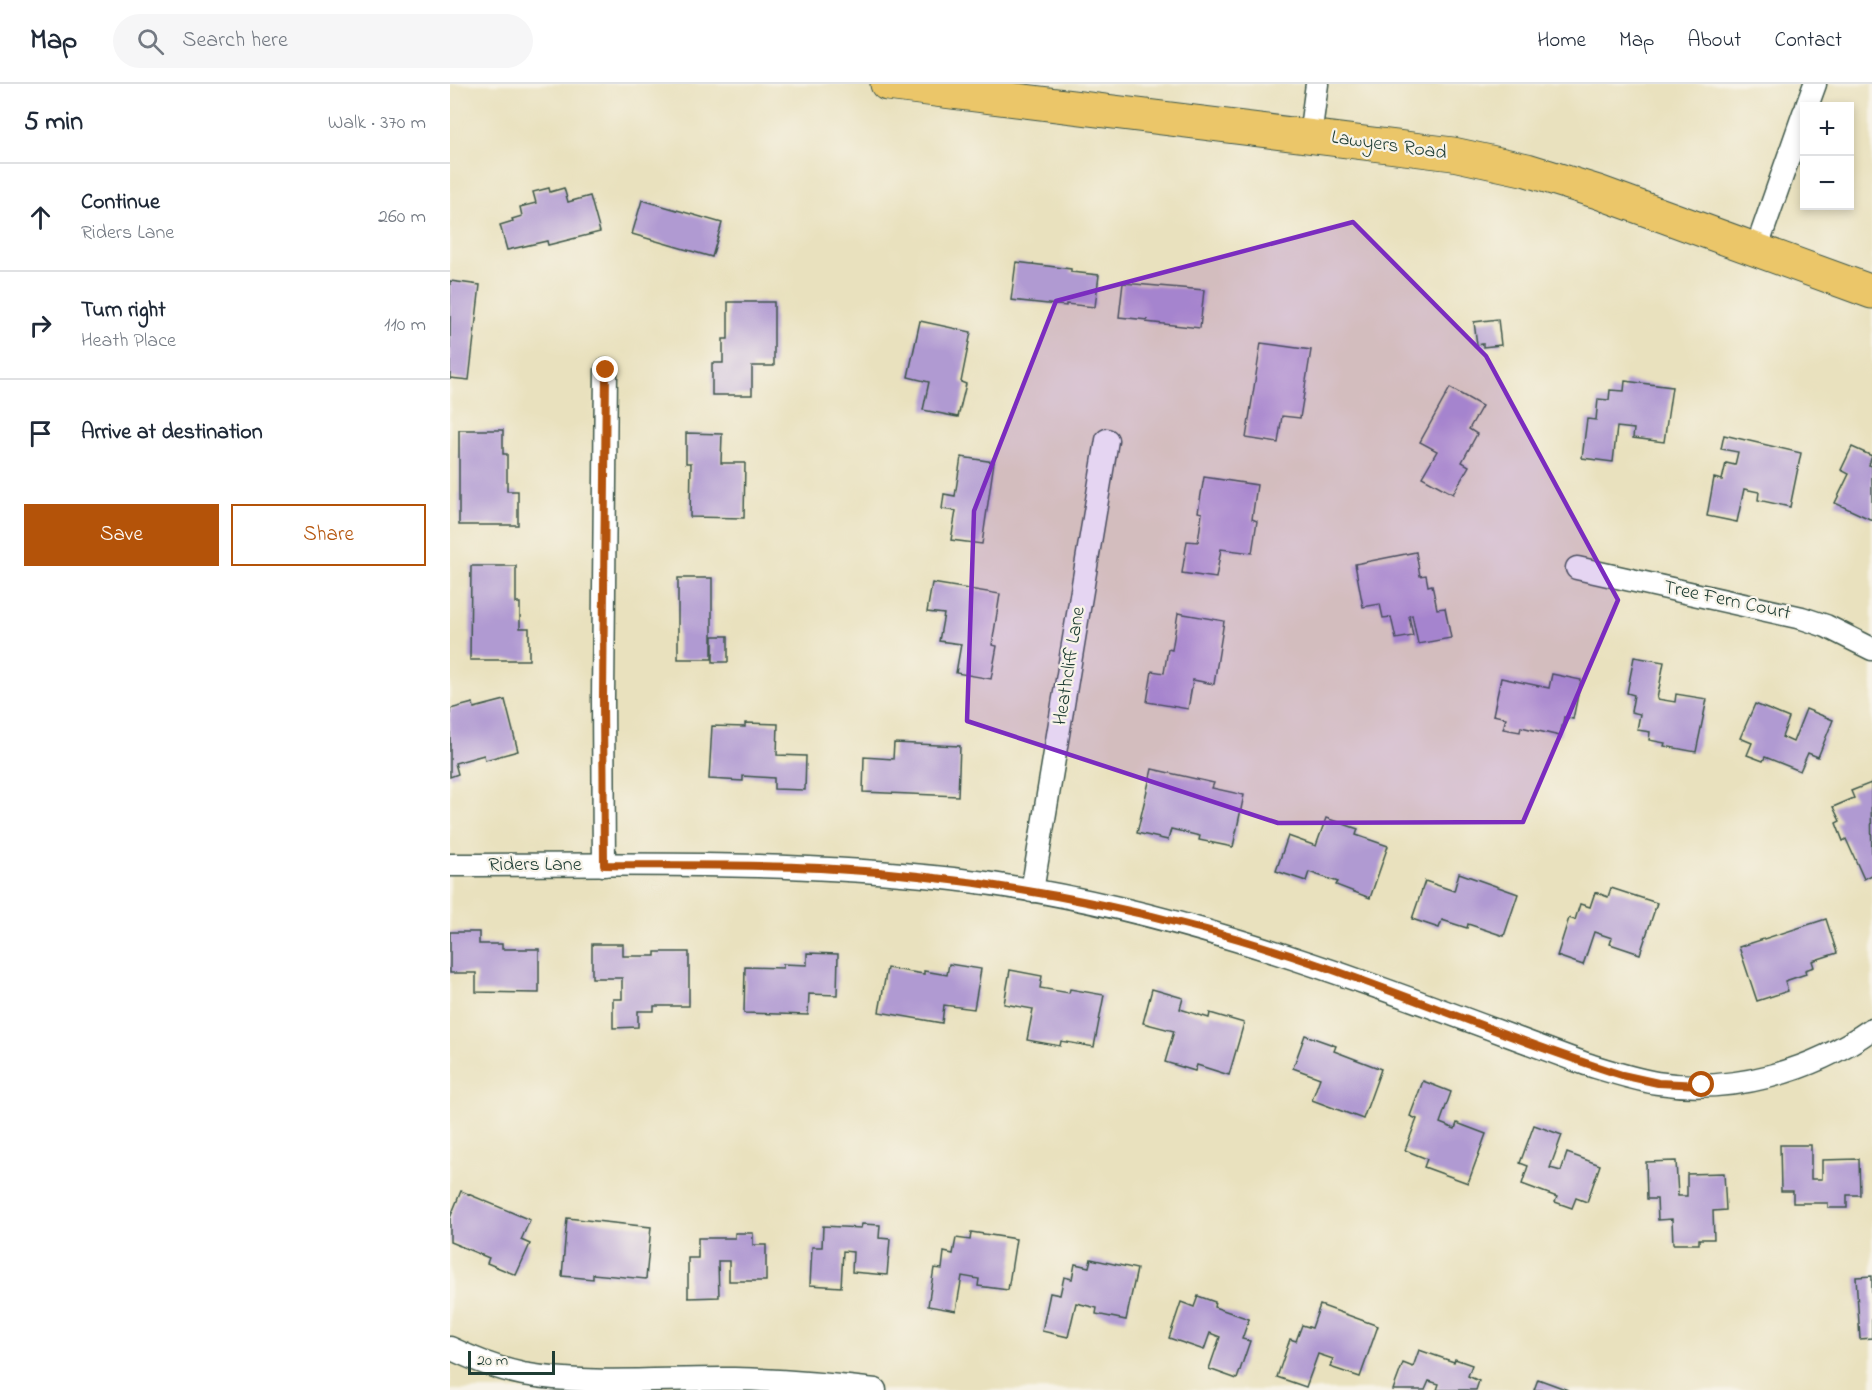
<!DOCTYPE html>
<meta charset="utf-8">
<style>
:root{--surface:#fff;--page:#f6f6f7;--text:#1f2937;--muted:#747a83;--line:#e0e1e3;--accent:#b45309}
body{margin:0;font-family:"Indie Flower",sans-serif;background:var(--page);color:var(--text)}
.controls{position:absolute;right:18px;top:18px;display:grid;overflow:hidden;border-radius:0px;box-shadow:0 3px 9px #0003}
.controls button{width:54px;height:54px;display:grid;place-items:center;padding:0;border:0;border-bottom:2px solid var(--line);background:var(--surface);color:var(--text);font:30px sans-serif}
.scale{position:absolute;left:18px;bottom:15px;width:87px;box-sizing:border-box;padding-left:6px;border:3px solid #1f3d34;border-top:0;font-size:16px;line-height:21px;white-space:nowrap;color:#1f3d34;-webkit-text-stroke:4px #f7f3e8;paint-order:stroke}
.stop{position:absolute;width:18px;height:18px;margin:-14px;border:4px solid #b45309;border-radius:50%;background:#fff}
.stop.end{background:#b45309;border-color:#fff;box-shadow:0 2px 6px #0008}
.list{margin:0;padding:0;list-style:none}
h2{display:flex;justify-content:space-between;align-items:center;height:78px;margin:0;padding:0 24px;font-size:26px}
h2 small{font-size:20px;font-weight:400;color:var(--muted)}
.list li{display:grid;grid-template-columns:39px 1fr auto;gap:18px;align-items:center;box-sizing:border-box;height:108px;padding:0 24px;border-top:2px solid var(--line)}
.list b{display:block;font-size:22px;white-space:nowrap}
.list p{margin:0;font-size:20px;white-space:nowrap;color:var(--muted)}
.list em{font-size:20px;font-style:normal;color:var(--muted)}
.actions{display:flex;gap:12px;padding:18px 24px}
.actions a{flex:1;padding:14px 0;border:2px solid var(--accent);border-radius:0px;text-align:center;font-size:21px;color:var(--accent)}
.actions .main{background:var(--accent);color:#fff}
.icon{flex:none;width:33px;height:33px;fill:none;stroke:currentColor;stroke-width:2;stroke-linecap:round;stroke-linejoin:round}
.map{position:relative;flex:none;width:1422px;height:1306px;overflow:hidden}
header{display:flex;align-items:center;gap:36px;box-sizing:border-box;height:84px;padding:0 30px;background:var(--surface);border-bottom:2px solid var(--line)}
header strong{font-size:28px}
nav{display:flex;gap:33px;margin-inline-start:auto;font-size:21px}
.search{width:420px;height:54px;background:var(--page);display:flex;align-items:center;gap:15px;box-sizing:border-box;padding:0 21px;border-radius:33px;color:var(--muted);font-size:22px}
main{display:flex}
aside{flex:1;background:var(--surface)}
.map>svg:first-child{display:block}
.building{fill:#b09ad2}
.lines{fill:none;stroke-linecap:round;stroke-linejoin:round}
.minor-casing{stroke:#3d5649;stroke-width:25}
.primary-casing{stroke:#3d5649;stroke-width:35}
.minor{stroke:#fff;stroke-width:22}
.primary{stroke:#ebc669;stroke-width:33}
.route{stroke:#b45309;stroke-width:8}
.marked{fill:#7b2cbf;fill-opacity:0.2;stroke:#7b2cbf;stroke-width:4.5;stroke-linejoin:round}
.labels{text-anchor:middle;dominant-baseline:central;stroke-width:4.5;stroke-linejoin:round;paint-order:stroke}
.street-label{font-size:20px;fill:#1f3d34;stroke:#f7f3e8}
</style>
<header>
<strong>Map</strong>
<div class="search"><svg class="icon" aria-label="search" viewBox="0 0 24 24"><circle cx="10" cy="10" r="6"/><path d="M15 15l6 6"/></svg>Search here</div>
<nav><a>Home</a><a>Map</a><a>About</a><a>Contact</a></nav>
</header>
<main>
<aside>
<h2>5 min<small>Walk · 370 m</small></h2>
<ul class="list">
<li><svg class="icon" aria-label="ahead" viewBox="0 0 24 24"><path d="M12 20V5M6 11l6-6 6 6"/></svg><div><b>Continue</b><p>Riders Lane</p></div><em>260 m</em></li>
<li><svg class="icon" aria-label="right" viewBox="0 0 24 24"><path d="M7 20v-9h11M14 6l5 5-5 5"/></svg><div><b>Turn right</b><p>Heath Place</p></div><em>110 m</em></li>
<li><svg class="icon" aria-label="arrive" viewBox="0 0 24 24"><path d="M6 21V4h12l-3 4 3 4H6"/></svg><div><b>Arrive at destination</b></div></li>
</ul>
<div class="actions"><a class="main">Save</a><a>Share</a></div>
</aside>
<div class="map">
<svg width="1422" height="1306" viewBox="0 0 1422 1306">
<rect width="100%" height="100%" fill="#f7f3e8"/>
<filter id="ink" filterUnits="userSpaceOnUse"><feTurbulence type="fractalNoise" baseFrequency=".0167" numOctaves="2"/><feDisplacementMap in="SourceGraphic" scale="12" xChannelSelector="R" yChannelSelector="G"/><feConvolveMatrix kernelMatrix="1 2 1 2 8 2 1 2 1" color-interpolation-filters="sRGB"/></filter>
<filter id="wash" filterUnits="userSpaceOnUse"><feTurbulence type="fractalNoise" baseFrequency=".008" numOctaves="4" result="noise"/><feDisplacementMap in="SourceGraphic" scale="24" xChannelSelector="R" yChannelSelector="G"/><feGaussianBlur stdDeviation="1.35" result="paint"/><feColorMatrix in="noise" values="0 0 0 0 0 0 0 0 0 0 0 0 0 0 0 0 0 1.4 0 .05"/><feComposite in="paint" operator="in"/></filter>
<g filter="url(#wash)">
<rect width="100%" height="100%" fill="#e9e1be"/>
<g id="blocks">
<g class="building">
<polygon points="99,104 100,108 114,104 118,118 140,112 150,148 98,161 97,157 57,166 50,141 63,137 62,135 72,132 70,123 86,119 83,108"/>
<polygon points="192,116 272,139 262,173 182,150"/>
<polygon points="566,178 621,185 621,188 649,191 645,223 616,220 616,222 561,216"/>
<polygon points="0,197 30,201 19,296 0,294"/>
<polygon points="673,199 754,206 750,244 696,238 697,236 669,233"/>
<polygon points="278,218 324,218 324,282 302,282 302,311 262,311 262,279 273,279 273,255 278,255"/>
<polygon points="1048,235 1051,261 1033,263 1033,260 1027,261 1024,238"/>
<polygon points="470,237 521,248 511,298 516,300 508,333 473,326 479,298 458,293"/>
<polygon points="811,259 861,266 850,334 832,332 828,359 796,354"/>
<polygon points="1175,297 1222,303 1214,358 1183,354 1184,345 1167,343 1163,378 1132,374 1137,335 1146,336 1148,315 1159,316 1160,306 1174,307"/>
<polygon points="1000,304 1032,322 1019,345 1027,350 1012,378 1019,382 1003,410 972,393 987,367 970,358"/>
<polygon points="9,346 53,346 53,370 57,370 57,407 68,407 68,441 9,441"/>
<polygon points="236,349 272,350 271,379 295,379 294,434 240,433 241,379 236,379"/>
<polygon points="1274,351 1351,369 1340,423 1308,416 1309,408 1294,405 1287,438 1257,432 1264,394 1272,396 1276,379 1285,381 1288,368 1271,365"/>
<polygon points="1402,363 1422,372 1419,381 1422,382 1422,436 1385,419 1399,390 1391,386"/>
<polygon points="511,373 544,378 532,460 501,456 506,427 492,425 494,410 505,412"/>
<polygon points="754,393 807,401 802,435 807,437 802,469 771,465 766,494 732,489 737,457 748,458 752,429 748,428"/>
<polygon points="966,468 970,492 976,491 978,502 982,501 987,525 995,524 1001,554 968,560 962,531 959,532 963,552 946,555 941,533 933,534 930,520 913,523 905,480"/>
<polygon points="21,482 66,482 66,519 70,519 70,544 79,544 79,576 20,576"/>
<rect x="228" y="494" width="34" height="81"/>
<polygon points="482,499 550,510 542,561 547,562 541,595 506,589 511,560 489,557 494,530 477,528"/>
<polygon points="728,529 774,537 764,600 743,596 738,625 697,618 702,587 714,589 718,565 722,566"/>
<rect x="263" y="552" width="15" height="26"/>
<polygon points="1184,573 1214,578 1207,615 1225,618 1226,610 1257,615 1246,668 1214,662 1215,659 1199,656 1200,648 1187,646 1190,630 1181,628 1184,611 1177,609"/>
<polygon points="1102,590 1131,596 1123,635 1114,633 1110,652 1071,643 1070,648 1053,645 1056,634 1043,631 1051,594 1099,604"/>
<polygon points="55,616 68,667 35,676 34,671 5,679 8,690 0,693 0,625 23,619 24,624"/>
<polygon points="1305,620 1339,634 1332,653 1343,658 1356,625 1383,636 1368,673 1358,669 1350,687 1315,673 1313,677 1297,671 1302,659 1290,654"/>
<polygon points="295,639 328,640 327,671 356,672 355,706 324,705 324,694 293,692 293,697 259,695 262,642 295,643"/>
<polygon points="444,659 510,662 508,712 413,708 414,673 443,675"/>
<polygon points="702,685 764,699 762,704 794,711 783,763 749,756 750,752 721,745 718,756 687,749"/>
<polygon points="1421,699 1422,791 1414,795 1396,755 1393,757 1386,739 1390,737 1383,723 1404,714 1401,707"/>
<polygon points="876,734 908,745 906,751 938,762 920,814 886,801 888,798 859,788 856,797 826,787 838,752 866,762"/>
<polygon points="1009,789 1068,810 1054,852 1018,840 1017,844 992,836 989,844 962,835 975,797 1004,807"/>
<polygon points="1161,804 1207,819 1190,870 1160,860 1162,854 1144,848 1133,881 1107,872 1119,834 1125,836 1130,820 1140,823 1145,808 1158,813"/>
<polygon points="1376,835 1387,869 1362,877 1364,883 1355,886 1356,890 1335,897 1338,907 1307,917 1289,863"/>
<polygon points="0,848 29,848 29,860 52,860 52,865 89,865 89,909 26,908 26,889 0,889"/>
<polygon points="142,860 173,860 173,872 205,872 205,868 239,868 239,922 204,922 204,927 188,927 188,943 163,944 163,915 172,915 172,894 142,894"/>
<polygon points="357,869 388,870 387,911 359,910 358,931 294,929 295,883 333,884 333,880 357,881"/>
<polygon points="499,880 531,885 524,925 494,921 492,939 429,928 437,884 474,890 474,887 497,891"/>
<polygon points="560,886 592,892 590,904 619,909 620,905 654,911 644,963 611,957 610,962 577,956 583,925 554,920"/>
<polygon points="702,905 733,914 730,925 759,934 760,929 794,939 779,991 747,981 745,987 715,978 724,947 693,939"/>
<polygon points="855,951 886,962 884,967 931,985 913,1035 862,1016 870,994 843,984"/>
<polygon points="973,997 1001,1008 990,1039 1005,1045 1007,1039 1036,1050 1018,1099 974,1083 977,1075 955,1066 967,1035 960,1032"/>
<polygon points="1084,1041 1112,1051 1100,1084 1111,1087 1117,1069 1150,1081 1137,1118 1126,1114 1122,1124 1105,1118 1107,1113 1072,1100 1078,1082 1070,1079"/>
<polygon points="1330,1061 1361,1061 1361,1095 1372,1095 1372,1076 1409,1075 1410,1111 1397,1111 1397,1124 1378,1124 1378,1119 1343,1119 1343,1107 1331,1107"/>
<polygon points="1226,1077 1228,1112 1237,1112 1237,1090 1274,1089 1276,1126 1263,1127 1264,1155 1249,1155 1249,1160 1223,1160 1222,1135 1208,1136 1207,1115 1197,1115 1196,1078"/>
<polygon points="11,1107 80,1136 71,1156 80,1160 66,1191 37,1179 39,1174 0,1158 0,1134"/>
<polygon points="117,1134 201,1143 196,1195 143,1190 143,1195 112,1192"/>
<polygon points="412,1140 430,1141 429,1154 440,1155 437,1191 402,1188 403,1168 393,1167 391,1203 360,1201 362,1163 372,1163 373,1142 411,1144"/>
<polygon points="521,1148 566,1155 558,1206 528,1202 529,1195 512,1192 506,1227 478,1222 484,1184 492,1185 494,1168 503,1170 506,1154 520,1156"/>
<polygon points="285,1149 303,1149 303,1161 316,1161 316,1197 279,1197 279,1177 268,1177 269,1213 238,1214 238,1174 248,1174 248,1154 285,1154"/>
<polygon points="641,1175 687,1185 676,1236 646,1230 647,1224 626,1219 618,1253 592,1247 600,1209 610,1211 614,1193 622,1195 625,1180 639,1183"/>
<polygon points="1422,1192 1422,1254 1410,1255 1406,1193"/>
<polygon points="748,1212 765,1218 764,1223 799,1235 792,1255 800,1257 787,1295 759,1285 770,1253 760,1249 754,1266 719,1254 731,1218 744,1223"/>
<polygon points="870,1221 928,1242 910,1293 880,1283 883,1275 868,1270 856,1303 827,1293 840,1255 846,1257 852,1241 862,1244"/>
<polygon points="969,1266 1004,1278 1005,1275 1022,1281 1018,1292 1029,1297 1026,1306 987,1306 989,1300 979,1297 975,1306 943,1306 953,1279 963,1283"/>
<polygon points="1088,1295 1118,1306 1084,1306"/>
</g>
</g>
</g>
<g filter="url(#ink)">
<use href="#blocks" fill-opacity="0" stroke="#3d5649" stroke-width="1.5"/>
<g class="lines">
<g class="minor-casing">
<g id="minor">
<polyline points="1357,22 1365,0"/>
<polyline points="860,52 867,0"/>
<polyline points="1306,166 1354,29"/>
<polyline points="1127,484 1352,534 1376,542 1422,565"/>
<path d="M0,781C167,781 336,776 503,795C723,819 929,904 1136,980C1159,987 1183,995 1207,999C1282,1010 1361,988 1422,945"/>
<polyline points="154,781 153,614 156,286"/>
<polyline points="582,807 657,356"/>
<path d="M0,1264C23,1275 48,1285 73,1290C142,1302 214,1294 284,1295C331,1296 378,1300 425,1306"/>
</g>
</g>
<g class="primary-casing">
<polyline id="primary" points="437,0 1003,70 1077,86 1148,108 1422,208"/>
</g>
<use href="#minor" class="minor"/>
<use href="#primary" class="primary"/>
</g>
</g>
<g class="lines" filter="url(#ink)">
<path class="route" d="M156,286L153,614L154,781C226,782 299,780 370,784C498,791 625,811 749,844C894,882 1030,946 1172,991L1208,999L1252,1001"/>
</g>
<path class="marked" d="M903,138L1036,272L1168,516L1073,738L828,739L517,637L524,427L606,217Z"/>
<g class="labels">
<g class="street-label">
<text transform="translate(939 62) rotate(8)">Lawyers Road</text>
<text transform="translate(1277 517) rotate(12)">Tree Fern Court</text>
<text transform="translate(620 582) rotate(-81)">Heathcliff Lane</text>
<text x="85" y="781">Riders Lane</text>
</g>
</g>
</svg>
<div class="controls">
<button>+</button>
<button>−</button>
</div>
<div class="scale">20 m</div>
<div class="stop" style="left:1252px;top:1001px"></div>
<div class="stop end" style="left:156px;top:286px"></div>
</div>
</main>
